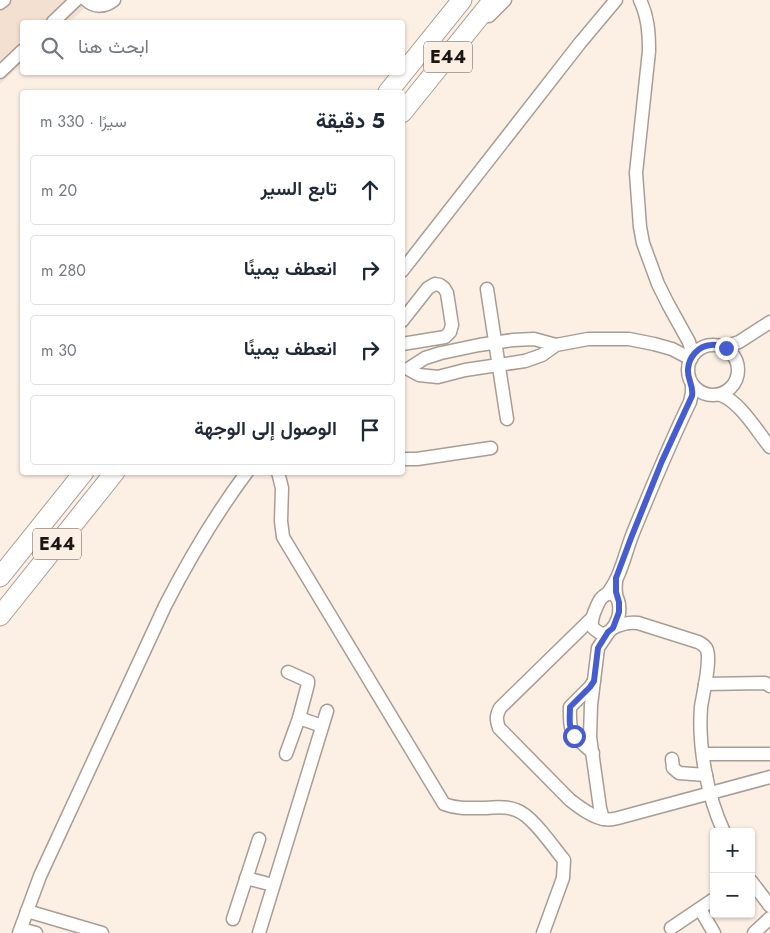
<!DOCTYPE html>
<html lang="ar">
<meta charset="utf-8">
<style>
:root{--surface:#fff;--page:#f6f6f7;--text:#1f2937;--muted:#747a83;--line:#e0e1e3}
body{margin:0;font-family:Jost,Vazirmatn,sans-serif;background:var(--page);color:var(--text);direction:rtl}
.controls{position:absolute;right:15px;bottom:15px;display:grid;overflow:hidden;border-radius:5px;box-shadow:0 1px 4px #0004}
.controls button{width:45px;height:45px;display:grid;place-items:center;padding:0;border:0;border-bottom:1px solid var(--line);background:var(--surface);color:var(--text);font:25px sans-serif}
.stop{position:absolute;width:15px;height:15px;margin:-11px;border:4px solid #455dd1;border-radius:50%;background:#fff}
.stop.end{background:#455dd1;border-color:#fff;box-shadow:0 1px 5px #0008}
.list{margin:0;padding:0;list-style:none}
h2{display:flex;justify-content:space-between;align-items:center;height:65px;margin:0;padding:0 20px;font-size:21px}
h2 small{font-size:16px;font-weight:400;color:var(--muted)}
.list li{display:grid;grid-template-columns:32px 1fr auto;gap:15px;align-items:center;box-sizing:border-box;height:70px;margin:0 10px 10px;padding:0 10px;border:1px solid var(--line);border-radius:5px}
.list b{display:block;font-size:19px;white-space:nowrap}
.list em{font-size:16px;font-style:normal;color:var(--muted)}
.icon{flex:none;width:28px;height:28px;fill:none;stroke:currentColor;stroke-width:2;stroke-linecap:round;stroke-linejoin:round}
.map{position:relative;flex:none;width:770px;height:933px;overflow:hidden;direction:ltr}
.search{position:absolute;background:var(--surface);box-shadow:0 1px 4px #0004;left:20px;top:20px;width:385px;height:55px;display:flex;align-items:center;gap:12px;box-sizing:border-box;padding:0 18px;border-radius:5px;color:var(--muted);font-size:19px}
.panel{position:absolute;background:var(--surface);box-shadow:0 1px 4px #0004;left:20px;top:90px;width:385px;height:385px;border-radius:5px;direction:rtl}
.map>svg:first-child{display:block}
.built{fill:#f4e0d1}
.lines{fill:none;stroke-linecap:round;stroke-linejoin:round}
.minor-casing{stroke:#a99d93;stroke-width:15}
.highway-casing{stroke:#a99d93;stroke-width:21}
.minor{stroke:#fff;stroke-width:12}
.highway{stroke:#fff;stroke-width:19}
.route{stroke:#455dd1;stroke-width:6}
.labels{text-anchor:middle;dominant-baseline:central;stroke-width:5;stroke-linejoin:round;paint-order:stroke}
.shield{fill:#fcefe4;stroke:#5e5752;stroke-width:1}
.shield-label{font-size:18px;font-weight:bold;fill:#1b1613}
</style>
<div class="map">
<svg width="770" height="933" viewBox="0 0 770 933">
<rect width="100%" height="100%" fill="#fcefe4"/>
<polygon class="built" points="0,0 94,0 69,22 22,22 22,64 0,84"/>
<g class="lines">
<g class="minor-casing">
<g id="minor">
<path d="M86,0C95,8 105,7 114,0"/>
<path d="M640,0C648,17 649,33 649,51L636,173L640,227L643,243L658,284L668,304L689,342L693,355"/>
<polyline points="0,3 4,0"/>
<polyline points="489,16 505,0"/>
<polyline points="53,22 76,0"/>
<polyline points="0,72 22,51"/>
<polyline points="402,271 580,43 616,0"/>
<polyline points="487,289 507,419"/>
<polyline points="402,321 428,288 435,284 440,285 444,288 447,293 452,325 450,332 445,337 439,338 402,344"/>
<circle cx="713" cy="370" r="25"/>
<polyline points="556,345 534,339 513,340 479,345 441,353 425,358 408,369 419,375 438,377 465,370 525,361 542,355 556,345 588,339 629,339 654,344 672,349 691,359"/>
<polyline points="724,347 739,342 770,322"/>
<path d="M721,395C740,402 757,431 770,447"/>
<polyline points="402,459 417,459 491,448"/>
<path d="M278,472L282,488L281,521L283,537L444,804C457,809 471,808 486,808C495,807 507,806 516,810C532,815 553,847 564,860L563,878L543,933"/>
<path d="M616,580C616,585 615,589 616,593C616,597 619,601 619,605C621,616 614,633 602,634C598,632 594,630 592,626C591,621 593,617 594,613C598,604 600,594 612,593L616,597"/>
<path d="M607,594C621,577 625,553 633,533C651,489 669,445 690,402L692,393V384"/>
<path d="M592,618L500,708C496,716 496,719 499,728L570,800C579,807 593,818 605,819C609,820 614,819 618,818L770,777"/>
<path d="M613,628C621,624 629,622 638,623L698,642C702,644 705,645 707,650C711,662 703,693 701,707C698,746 707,796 724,832"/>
<polyline points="705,684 765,683 770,686"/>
<polyline points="299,718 322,726"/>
<path d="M593,753C573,734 569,737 570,707L590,687L594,681"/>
<polyline points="286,754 299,718 308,684 308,681 288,672"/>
<polyline points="703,754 770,754"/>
<polyline points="672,759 673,768 679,773 706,775"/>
<polyline points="603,819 600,808 590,737 591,705 598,648 608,633"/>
<polyline points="246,878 273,885"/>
<polyline points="751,881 770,906"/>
<polyline points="700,909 714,933"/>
<polyline points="27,911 102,933"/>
<polyline points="233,919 259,839"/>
<polyline points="671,928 714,899"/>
<polyline points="21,929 36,933"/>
<path d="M19,933L40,876L165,606C189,559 215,515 247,472"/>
<polyline points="259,933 327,711"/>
<polyline points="754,933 770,918"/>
</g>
</g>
<g class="highway-casing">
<g id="highway">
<polyline points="388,92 462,0"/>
<polyline points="402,113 493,0"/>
<polyline points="0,577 84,472"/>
<polyline points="0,616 115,472"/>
</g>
</g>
<use href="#minor" class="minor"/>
<use href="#highway" class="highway"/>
</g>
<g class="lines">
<path class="route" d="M574,736C568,727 570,717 570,707L590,687L594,681L598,648L608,632L613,628L619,612V602L616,592V578L631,538L662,461L692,396C694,385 687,380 688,369C689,357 698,346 711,345C716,344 721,346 726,348"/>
</g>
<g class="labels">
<g class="shield">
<rect x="424" y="41.5" width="48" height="31" rx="4"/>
<rect x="33" y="528.5" width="48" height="31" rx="4"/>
</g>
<g class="shield-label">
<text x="448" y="57">E44</text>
<text x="57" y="544">E44</text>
</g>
</g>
</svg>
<div class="controls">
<button>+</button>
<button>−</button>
</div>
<div class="stop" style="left:574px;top:736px"></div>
<div class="stop end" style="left:726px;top:348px"></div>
<div class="search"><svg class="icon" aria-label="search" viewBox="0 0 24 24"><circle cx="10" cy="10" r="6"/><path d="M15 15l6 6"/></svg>ابحث هنا</div>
<section class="panel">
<h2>5 دقيقة<small>سيرًا · 330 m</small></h2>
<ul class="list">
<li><svg class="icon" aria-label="ahead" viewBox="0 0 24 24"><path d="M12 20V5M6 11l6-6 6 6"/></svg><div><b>تابع السير</b></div><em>20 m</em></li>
<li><svg class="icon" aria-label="right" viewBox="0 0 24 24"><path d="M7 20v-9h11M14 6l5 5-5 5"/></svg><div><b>انعطف يمينًا</b></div><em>280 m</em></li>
<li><svg class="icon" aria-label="right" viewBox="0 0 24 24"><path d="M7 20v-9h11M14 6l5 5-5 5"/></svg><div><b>انعطف يمينًا</b></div><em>30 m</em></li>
<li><svg class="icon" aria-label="arrive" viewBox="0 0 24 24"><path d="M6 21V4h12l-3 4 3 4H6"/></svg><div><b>الوصول إلى الوجهة</b></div></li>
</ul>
</section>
</div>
